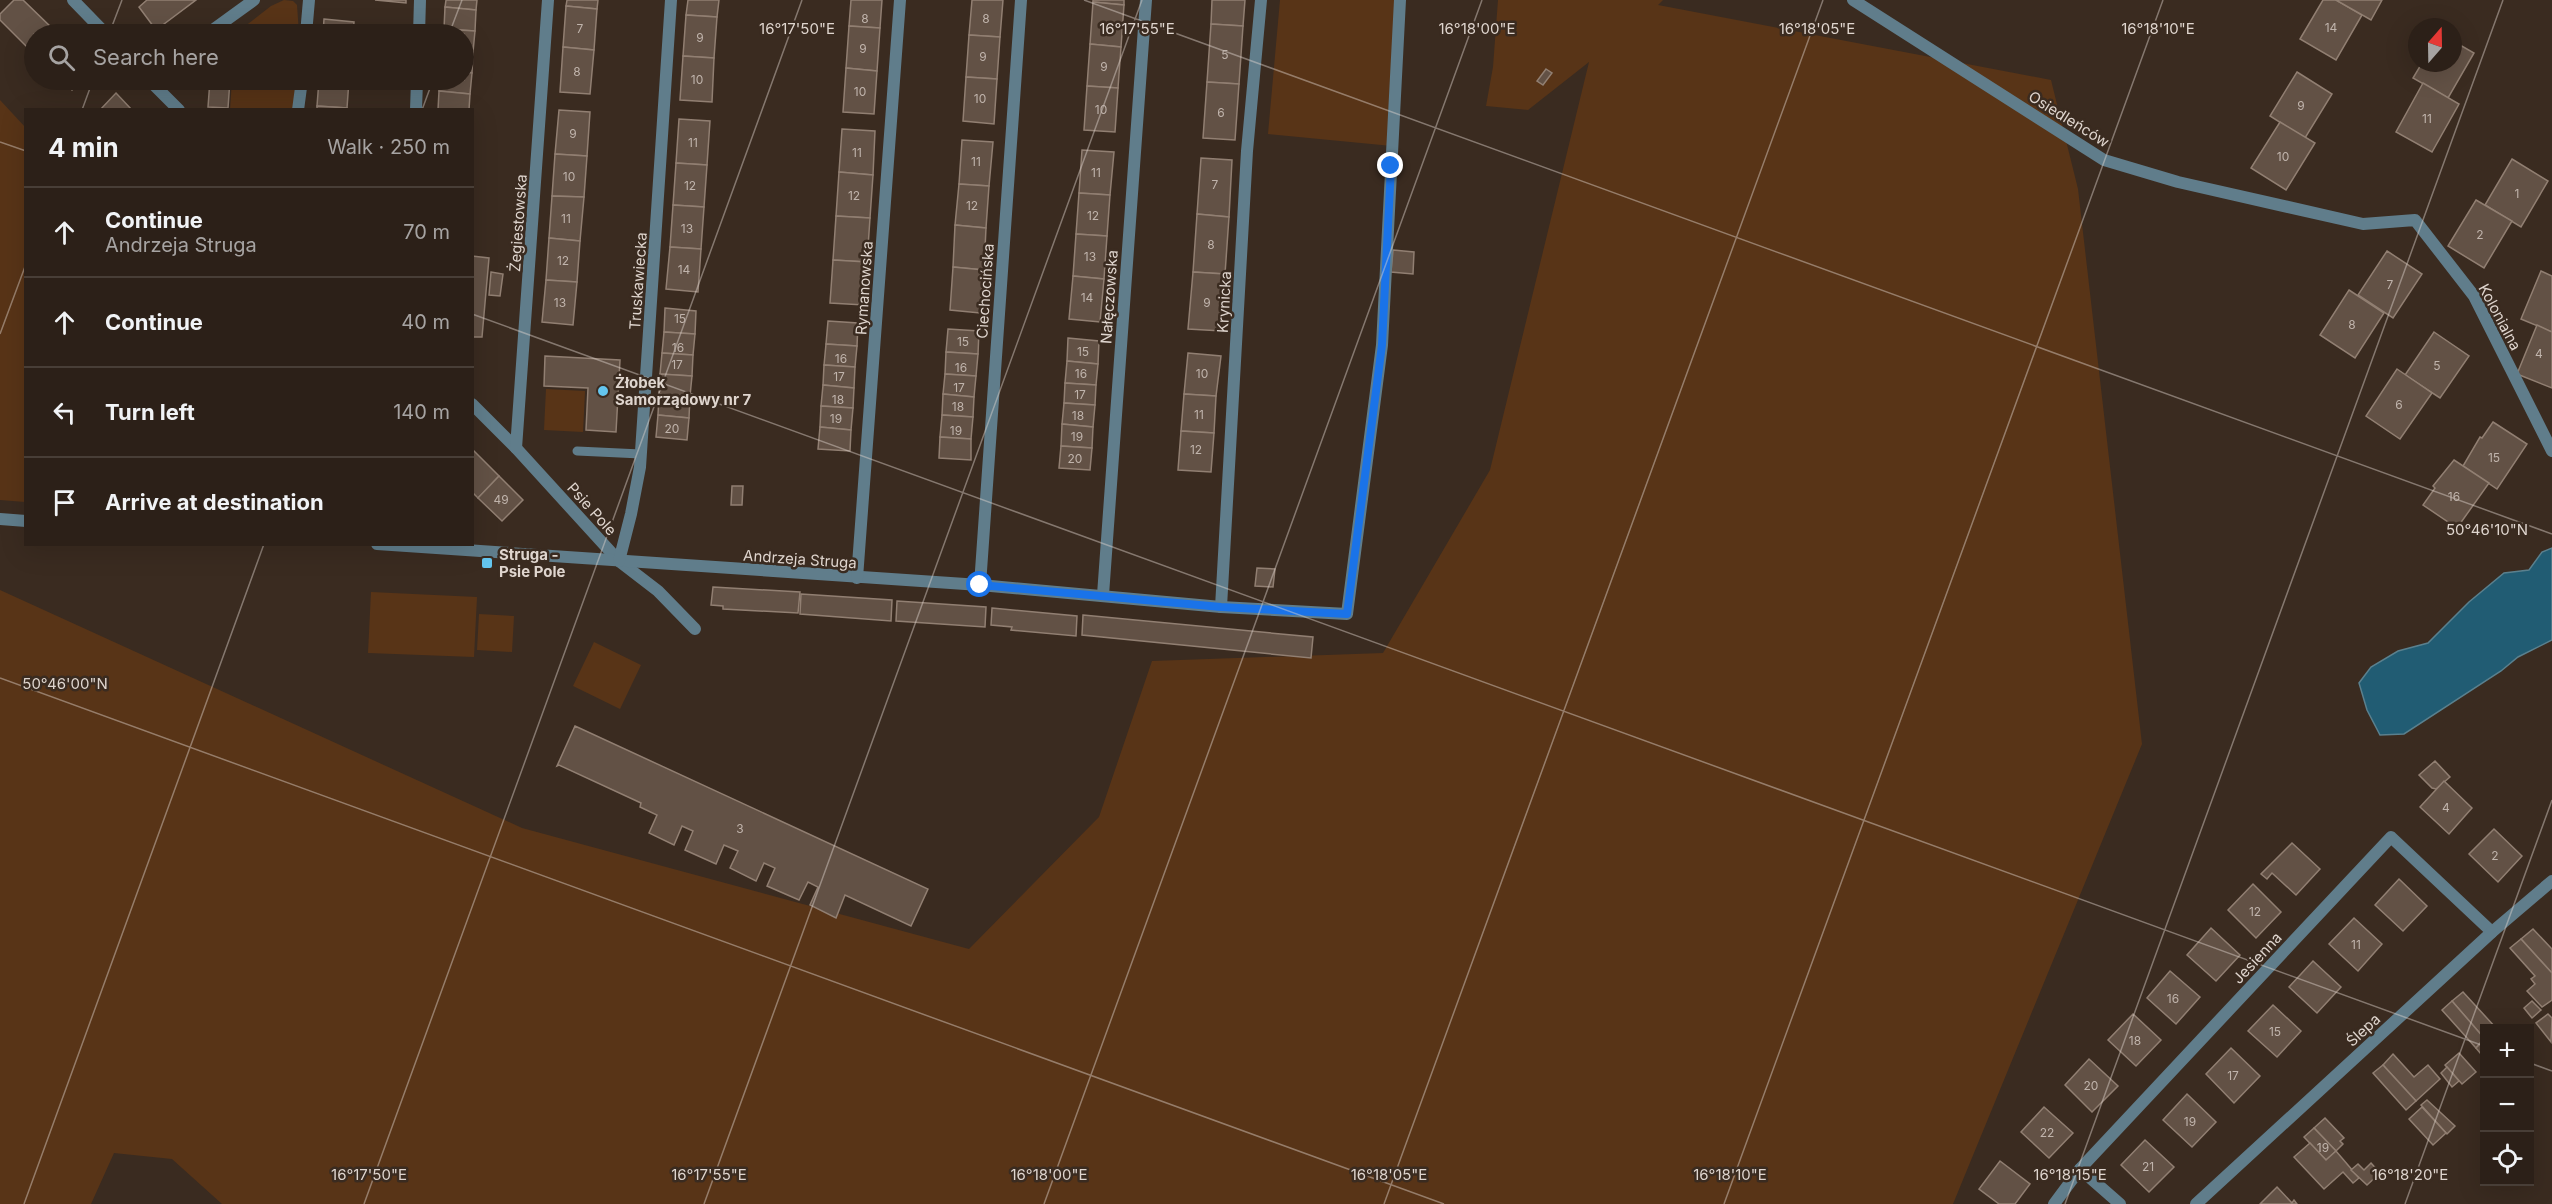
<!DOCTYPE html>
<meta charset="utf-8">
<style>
:root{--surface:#2c2018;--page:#342821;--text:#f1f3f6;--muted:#a6a3a2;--line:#483e37}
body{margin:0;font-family:Inter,sans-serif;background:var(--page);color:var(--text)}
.controls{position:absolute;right:18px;bottom:18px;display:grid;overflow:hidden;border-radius:0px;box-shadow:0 6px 24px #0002}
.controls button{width:54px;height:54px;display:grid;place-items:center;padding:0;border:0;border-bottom:2px solid var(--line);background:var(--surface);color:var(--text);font:30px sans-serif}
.compass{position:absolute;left:2408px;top:18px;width:54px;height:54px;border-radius:50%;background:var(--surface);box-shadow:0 6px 24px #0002;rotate:20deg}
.stop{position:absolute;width:18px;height:18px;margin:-14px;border:4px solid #1a73e8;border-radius:50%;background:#fff}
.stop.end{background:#1a73e8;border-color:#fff;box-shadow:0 2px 6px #0008}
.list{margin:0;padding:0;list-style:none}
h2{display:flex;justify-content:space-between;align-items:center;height:78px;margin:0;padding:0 24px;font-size:26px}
h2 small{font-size:20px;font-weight:400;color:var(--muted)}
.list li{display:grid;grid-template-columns:39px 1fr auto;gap:18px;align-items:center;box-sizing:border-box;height:90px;padding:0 24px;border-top:2px solid var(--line)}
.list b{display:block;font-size:22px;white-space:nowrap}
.list p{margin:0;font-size:20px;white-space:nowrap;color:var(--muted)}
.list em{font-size:20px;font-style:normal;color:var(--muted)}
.icon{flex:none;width:33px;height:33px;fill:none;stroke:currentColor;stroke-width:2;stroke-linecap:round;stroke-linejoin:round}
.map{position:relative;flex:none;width:2552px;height:1204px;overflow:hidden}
.search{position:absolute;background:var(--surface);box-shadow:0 6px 24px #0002;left:24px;top:24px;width:450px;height:66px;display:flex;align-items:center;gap:15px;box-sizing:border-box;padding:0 21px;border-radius:33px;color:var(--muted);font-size:22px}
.panel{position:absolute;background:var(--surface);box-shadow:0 6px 24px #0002;left:24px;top:108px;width:450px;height:438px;border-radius:0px}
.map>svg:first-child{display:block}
.green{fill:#583417}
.water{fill:#215c73;stroke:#5a808e;stroke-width:1.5}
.building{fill:#625145;stroke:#917f72;stroke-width:1.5}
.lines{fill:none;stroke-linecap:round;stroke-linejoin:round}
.service{stroke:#607d8b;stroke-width:9}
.minor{stroke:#607d8b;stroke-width:12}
.route{stroke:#1a73e8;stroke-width:8}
.ticks{fill:none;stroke:#dfd5ce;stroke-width:1.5;stroke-opacity:0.45}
.poi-dot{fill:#64c5ee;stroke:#3a2b20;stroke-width:2}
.labels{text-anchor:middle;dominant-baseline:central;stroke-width:5;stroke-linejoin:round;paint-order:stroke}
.number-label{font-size:12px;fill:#c0b4ac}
.street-label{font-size:15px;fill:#dfd5ce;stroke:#3a2b20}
.poi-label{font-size:15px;font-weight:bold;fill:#dfd5ce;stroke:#3a2b20;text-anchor:start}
.ticks-label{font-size:15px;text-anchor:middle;fill:#dfd5ce;stroke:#3a2b20;stroke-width:5;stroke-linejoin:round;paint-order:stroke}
</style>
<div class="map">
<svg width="2552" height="1204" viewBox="0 0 2552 1204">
<rect width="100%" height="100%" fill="#3a2b20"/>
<g class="green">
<polygon points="284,0 293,1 297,5 299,34 235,34 271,6"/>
<polygon points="1280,0 1395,0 1392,146 1268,134"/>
<polygon points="1498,0 1663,0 1658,5 2051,80 2078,189 2142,744 1953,1204 222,1204 172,1159 114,1153 91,1204 0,1204 0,590 522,828 969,949 1099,817 1152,661 1383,653 1490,470 1589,62 1528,110 1486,106 1493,67"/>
<polygon points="232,80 296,80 293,109 230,110"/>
<polygon points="0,100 25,127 25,502 0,500"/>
<polygon points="546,389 585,391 583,432 544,430"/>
<polygon points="371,592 477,597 474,657 368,653"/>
<polygon points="479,614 514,616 512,652 477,650"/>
<polygon points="594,642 641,665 620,709 573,686"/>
</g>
<polygon class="water" points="2552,548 2552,640 2518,657 2501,671 2404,734 2380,735 2367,710 2359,683 2371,667 2398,651 2428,643 2469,602 2504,573 2529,570 2542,552"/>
<g class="building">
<polygon points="14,0 23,0 56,32 53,34 34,34 34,54 0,20 0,14"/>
<polygon points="147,0 196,0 156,30 139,7"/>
<polygon points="375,0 406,0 406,3"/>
<polygon points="446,0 477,0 476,10 445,7"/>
<polygon points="567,0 598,0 597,9 566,6"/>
<polygon points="688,0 719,0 717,17 686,15"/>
<polygon points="851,0 882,0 880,28 849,26"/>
<polygon points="972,0 1003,0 1000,37 969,35"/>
<polygon points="1093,0 1124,0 1124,5 1093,2"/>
<polygon points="1212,0 1245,0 1243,26 1211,24"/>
<polygon points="2323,0 2336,0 2362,15 2336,60 2300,39"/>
<polygon points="2336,0 2382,0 2371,20"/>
<polygon points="1093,2 1124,5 1121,47 1090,44"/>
<polygon points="566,6 597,9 594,50 563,47"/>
<polygon points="445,7 476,10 475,31 444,29"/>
<polygon points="686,15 717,17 714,58 683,56"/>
<polygon points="324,19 354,22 353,34 323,34"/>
<polygon points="1211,24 1243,26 1239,84 1207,82"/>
<polygon points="849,26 880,28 877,71 846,68"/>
<polygon points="444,29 475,31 473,52 464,51 464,34 443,34"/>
<polygon points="969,35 1000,37 997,79 966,77"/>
<polygon points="2453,41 2474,53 2448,98 2413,78 2422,63 2453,63"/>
<polygon points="1090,44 1121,47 1118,88 1087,86"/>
<polygon points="563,47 594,50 590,94 560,92"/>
<polygon points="464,51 473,52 472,73 464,72"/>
<polygon points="683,56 714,58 712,102 680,100"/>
<polygon points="846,68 877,71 874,114 843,112"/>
<polygon points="1546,69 1552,73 1543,85 1537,81"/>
<polygon points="464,72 472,73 470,94 439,91 440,80 464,80"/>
<polygon points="2297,72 2332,94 2305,138 2270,116"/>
<polygon points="966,77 997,79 994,124 963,121"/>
<polygon points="61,80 83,80 72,90"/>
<polygon points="210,80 230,80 228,108 208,107"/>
<polygon points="319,80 349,80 347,108 317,106"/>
<polygon points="1207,82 1239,84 1235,140 1203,138"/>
<polygon points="2423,83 2459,104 2432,152 2396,132"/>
<polygon points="1087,86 1118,88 1115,132 1084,130"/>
<polygon points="439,91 470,94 469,110 438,110"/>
<polygon points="116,93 132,110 100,110"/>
<polygon points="317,106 347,108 347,110 317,110"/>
<polygon points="559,110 590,112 587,156 555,154"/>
<polygon points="679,119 710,121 707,165 676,163"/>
<polygon points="2280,122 2315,143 2286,190 2251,168"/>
<polygon points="842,129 875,131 873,175 839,172"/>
<polygon points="962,140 993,142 989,186 959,184"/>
<polygon points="1082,150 1114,152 1110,195 1079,193"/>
<polygon points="555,154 587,156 584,197 552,196"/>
<polygon points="1201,158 1232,160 1229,217 1197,214"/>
<polygon points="2512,159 2548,181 2521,227 2485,205"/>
<polygon points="676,163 707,165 704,207 673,205"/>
<polygon points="839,172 873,175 870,218 836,216"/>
<polygon points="959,184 989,186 986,228 955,225"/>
<polygon points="1079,193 1110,195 1107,236 1076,234"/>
<polygon points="552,196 584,197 580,241 549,238"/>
<polygon points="2476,200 2512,221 2484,268 2448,246"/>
<polygon points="673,205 704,207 701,249 670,247"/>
<polygon points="1197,214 1229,217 1225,274 1193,272"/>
<polygon points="836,216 870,218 867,262 833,260"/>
<polygon points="955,225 986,228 984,270 953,267"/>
<polygon points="1076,234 1107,236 1104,279 1073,276"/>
<polygon points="549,238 580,241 577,282 546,280"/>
<polygon points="670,247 701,249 698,292 666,289"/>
<polygon points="1393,250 1414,252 1413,274 1391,272"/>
<polygon points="2387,251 2422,274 2393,318 2358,295"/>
<polygon points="472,256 489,258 482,337 472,337"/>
<polygon points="833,260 867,262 864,305 830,303"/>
<polygon points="953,267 984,270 980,313 950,310"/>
<polygon points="2541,271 2552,276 2552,332 2521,319"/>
<polygon points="491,272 503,274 500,296 489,295"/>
<polygon points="1193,272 1225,274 1222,331 1188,329"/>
<polygon points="1073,276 1104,279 1100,322 1069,319"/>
<polygon points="546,280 577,282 573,325 542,322"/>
<polygon points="2349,290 2384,313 2355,358 2320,335"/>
<polygon points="665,308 696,311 695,334 664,332"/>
<polygon points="828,321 858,323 857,346 826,344"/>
<polygon points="2537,325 2552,332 2552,388 2517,374"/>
<polygon points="948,329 979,331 978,354 946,352"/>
<polygon points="664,332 695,334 693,355 662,353"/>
<polygon points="2434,332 2469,356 2440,398 2405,375"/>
<polygon points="1068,338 1099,341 1098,364 1067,361"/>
<polygon points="826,344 857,346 855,367 824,365"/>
<polygon points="946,352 978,354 976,376 945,374"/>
<polygon points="662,353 693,355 692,376 660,374"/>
<polygon points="1188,353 1221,356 1216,396 1184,394"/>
<polygon points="545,356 620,360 616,432 586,430 588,388 544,386"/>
<polygon points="1067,361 1098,364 1096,385 1065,383"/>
<polygon points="824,365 855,367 854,388 823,385"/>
<polygon points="2397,369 2432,393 2400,439 2366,416"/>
<polygon points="660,374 692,376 690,396 659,394"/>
<polygon points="945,374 976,376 974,397 943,394"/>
<polygon points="1065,383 1096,385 1095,405 1064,403"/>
<polygon points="823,385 854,388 853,408 821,406"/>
<polygon points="659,394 690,396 689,418 658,415"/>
<polygon points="943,394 974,397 973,417 942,415"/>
<polygon points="1184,394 1216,396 1214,433 1181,431"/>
<polygon points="1064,403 1095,405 1093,427 1062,424"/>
<polygon points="821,406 853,408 851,430 820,427"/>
<polygon points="658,415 689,418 687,440 656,437"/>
<polygon points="942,415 973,417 971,439 940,437"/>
<polygon points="2493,422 2527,444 2497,489 2463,466 2480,437 2482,438"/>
<polygon points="1062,424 1093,427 1092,448 1061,446"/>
<polygon points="820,427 851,430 850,451 818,449"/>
<polygon points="1181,431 1214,433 1211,472 1178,470"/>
<polygon points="940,437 971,439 971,460 939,458"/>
<polygon points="1061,446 1092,448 1090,470 1059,468"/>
<polygon points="472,449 499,476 478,498 472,492"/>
<polygon points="2454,460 2489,483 2457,528 2423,505 2435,488 2433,486"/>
<polygon points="499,476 523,500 502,521 478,498"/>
<polygon points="732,486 743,486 742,505 731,505"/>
<polygon points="1257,568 1275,569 1273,587 1255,586"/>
<polygon points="713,587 800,592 798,613 723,609 723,606 711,605"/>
<polygon points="801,594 892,600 891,621 800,614"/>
<polygon points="897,601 986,607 985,627 896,621"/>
<polygon points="992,608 1077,616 1076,636 1011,630 1012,627 991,625"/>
<polygon points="1083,615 1313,637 1311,658 1082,635"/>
<polygon points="575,726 928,889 911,926 845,895 836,918 810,905 818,887 808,882 799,900 767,886 775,868 764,863 756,881 730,868 738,851 724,845 716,864 685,850 693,831 682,826 674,845 649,833 657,815 640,807 641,803 559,765 557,766"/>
<polygon points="2435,761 2450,777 2436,789 2432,788 2419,775"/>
<polygon points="2444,781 2472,808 2449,834 2420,807"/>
<polygon points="2494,829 2522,856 2498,882 2469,854"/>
<polygon points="2292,843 2320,869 2296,895 2272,873 2267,879 2261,874"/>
<polygon points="2399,879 2427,906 2403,931 2375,905"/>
<polygon points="2253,884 2281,912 2256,938 2228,910"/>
<polygon points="2354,918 2382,944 2358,971 2329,944"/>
<polygon points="2211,928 2240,955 2216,981 2187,955"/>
<polygon points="2533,929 2552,949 2552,973 2521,939"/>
<polygon points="2521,939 2552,973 2552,1000 2542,1007 2527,991 2535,984 2531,979 2535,976 2510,948"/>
<polygon points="2313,961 2341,987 2317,1013 2289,987"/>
<polygon points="2170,971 2200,997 2176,1024 2147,998"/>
<polygon points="2463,992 2496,1028 2484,1028 2484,1038 2452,1001"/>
<polygon points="2452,1001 2484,1038 2476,1048 2442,1010"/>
<polygon points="2532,1001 2541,1010 2532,1018 2524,1008"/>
<polygon points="2273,1005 2301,1031 2277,1057 2248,1031"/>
<polygon points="2133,1014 2161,1040 2136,1066 2108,1040"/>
<polygon points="2548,1014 2552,1018 2551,1042 2536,1023"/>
<polygon points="2484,1040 2484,1050 2481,1054 2476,1048"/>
<polygon points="2231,1048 2260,1076 2234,1103 2206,1074"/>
<polygon points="2459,1053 2476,1072 2462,1084 2445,1065"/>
<polygon points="2393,1054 2414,1077 2428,1065 2440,1079 2416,1101 2383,1065"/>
<polygon points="2089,1059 2118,1086 2092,1112 2065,1085"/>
<polygon points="2383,1065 2416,1101 2406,1110 2373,1073"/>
<polygon points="2447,1067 2459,1081 2452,1087 2441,1073"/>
<polygon points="2187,1094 2216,1122 2192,1147 2163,1120"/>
<polygon points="2427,1100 2455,1126 2447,1134 2421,1105"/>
<polygon points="2044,1107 2073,1133 2049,1158 2021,1132"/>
<polygon points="2422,1107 2446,1133 2433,1145 2409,1119"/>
<polygon points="2325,1118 2344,1138 2340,1141 2343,1144 2336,1151 2314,1128"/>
<polygon points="2314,1128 2336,1151 2326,1160 2304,1137"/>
<polygon points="2145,1140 2174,1167 2149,1192 2121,1165"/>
<polygon points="2310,1143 2326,1160 2336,1151 2359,1178 2353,1183 2343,1172 2324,1189 2294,1157"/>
<polygon points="2000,1161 2030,1184 2015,1204 1999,1204 1979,1189"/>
<polygon points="2371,1163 2380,1173 2367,1185 2351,1170 2358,1164 2364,1170"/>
<polygon points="2277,1187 2292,1203 2294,1200 2297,1204 2260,1204"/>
</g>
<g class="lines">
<polyline class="service" points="577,451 641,454"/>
<g class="minor">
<polyline points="73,0 106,34"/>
<polyline points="1853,0 2104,160 2178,182 2363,224 2415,220 2474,296 2552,451"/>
<polyline points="207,34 254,0"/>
<polyline points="306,34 309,0"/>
<polyline points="419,34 420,0"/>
<polyline points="149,80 179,110"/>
<polyline points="298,110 302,80"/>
<polyline points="416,110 417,80"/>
<polyline points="472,404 516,448 619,561 658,591 695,629"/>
<polyline points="516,448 548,0"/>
<polyline points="0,519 26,521"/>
<polyline points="377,544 980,585 1221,607 1347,614 1382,345 1400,0"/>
<polyline points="619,561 631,514 640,467 671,0"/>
<polyline points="857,578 900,0"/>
<polyline points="980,585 1021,0"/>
<polyline points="1103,595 1146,0"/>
<polyline points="1221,607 1247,151 1261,0"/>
<polyline points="2080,1169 2120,1204"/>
<polyline points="2054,1204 2080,1169 2391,837 2492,932"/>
<polyline points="2196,1204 2492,932 2552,881"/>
</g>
</g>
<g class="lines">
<polyline class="route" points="980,585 1221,607 1347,614 1382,345 1391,166"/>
</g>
<path class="ticks" d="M1084,0L2552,534M109,34L122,0M449,34L462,0M82,110L93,80M422,110L433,80M0,142L26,151M472,314L2484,1046M0,334L26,264M0,678L1444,1204M2530,1063L2552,1071M24,1204L264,544M364,1204L802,0M704,1204L1142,0M1044,1204L1482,0M1384,1204L1823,0M1724,1204L2163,0M2065,1204L2503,0M2405,1204L2552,800"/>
<g class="poi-dot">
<circle cx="603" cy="391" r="6"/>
<rect x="481" y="557" width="12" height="12" rx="3"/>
</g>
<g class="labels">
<g class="number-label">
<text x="865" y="18">8</text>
<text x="986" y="18">8</text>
<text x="2331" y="27">14</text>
<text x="580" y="28">7</text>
<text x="700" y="37">9</text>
<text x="863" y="48">9</text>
<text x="1225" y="54">5</text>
<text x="983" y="56">9</text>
<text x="1104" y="66">9</text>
<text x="577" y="71">8</text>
<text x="697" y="79">10</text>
<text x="860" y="91">10</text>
<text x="980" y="98">10</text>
<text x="2301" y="105">9</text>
<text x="1101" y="109">10</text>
<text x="1221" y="112">6</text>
<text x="2427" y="118">11</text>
<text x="573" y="133">9</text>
<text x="693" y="142">11</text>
<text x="857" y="152">11</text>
<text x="2283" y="156">10</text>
<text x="976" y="161">11</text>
<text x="1096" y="172">11</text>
<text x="569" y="176">10</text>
<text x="1215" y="184">7</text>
<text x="690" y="185">12</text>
<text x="2517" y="193">1</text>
<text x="854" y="195">12</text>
<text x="972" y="205">12</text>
<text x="1093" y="215">12</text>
<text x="566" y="218">11</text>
<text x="687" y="228">13</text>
<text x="2480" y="234">2</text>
<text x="1211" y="244">8</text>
<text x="1090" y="256">13</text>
<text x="563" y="260">12</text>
<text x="684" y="269">14</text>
<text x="2390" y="284">7</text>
<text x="1087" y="297">14</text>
<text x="560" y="302">13</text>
<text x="1207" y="302">9</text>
<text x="680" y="318">15</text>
<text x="2352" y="324">8</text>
<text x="963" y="341">15</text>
<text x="678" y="347">16</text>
<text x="1083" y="351">15</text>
<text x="2539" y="353">4</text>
<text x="841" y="358">16</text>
<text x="677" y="364">17</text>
<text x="2437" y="365">5</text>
<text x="961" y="367">16</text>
<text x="1081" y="373">16</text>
<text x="1202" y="373">10</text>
<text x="839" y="376">17</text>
<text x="959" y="387">17</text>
<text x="1080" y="394">17</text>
<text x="838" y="399">18</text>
<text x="2399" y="404">6</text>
<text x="958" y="406">18</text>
<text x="1199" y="414">11</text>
<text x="1078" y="415">18</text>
<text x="836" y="418">19</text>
<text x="672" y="428">20</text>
<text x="956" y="430">19</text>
<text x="1077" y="436">19</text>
<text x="1196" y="449">12</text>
<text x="2494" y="457">15</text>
<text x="1075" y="458">20</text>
<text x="2454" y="496">16</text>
<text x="501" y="499">49</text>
<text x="2446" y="807">4</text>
<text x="740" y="828">3</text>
<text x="2495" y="855">2</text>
<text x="2255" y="911">12</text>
<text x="2356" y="944">11</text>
<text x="2173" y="998">16</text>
<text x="2275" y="1031">15</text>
<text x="2135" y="1040">18</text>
<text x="2233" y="1075">17</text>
<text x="2091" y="1085">20</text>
<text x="2190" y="1121">19</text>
<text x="2047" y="1132">22</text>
<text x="2323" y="1147">19</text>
<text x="2148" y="1166">21</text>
</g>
<g class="street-label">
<text transform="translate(2069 119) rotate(32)">Osiedleńców</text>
<text transform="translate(518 223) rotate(-86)">Żegiestowska</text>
<text transform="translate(638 281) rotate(-86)">Truskawiecka</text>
<text transform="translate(864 288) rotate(-86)">Rymanowska</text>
<text transform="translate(985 291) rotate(-86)">Ciechocińska</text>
<text transform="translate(1109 297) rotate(-86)">Nałęczowska</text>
<text transform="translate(1224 302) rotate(-87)">Krynicka</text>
<text transform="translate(2500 317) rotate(62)">Kolonialna</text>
<text transform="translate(592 509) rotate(48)">Psie Pole</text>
<text transform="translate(800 559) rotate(4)">Andrzeja Struga</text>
<text transform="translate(2257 958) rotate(-47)">Jesienna</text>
<text transform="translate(2363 1030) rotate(-43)">Ślepa</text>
</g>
<g class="poi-label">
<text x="615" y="382">Żłobek<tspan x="615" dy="17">Samorządowy nr 7</tspan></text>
<text x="499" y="554">Struga -<tspan x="499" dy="17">Psie Pole</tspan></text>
</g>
</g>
<g class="ticks-label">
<text x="797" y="34">16°17'50"E</text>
<text x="1137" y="34">16°17'55"E</text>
<text x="1477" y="34">16°18'00"E</text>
<text x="1817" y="34">16°18'05"E</text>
<text x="2158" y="34">16°18'10"E</text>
<text x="2487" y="535">50°46'10"N</text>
<text x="65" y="689">50°46'00"N</text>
<text x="369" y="1180">16°17'50"E</text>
<text x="709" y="1180">16°17'55"E</text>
<text x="1049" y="1180">16°18'00"E</text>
<text x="1389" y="1180">16°18'05"E</text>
<text x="1730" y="1180">16°18'10"E</text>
<text x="2070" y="1180">16°18'15"E</text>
<text x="2410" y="1180">16°18'20"E</text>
</g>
</svg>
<div class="controls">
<button>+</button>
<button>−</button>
<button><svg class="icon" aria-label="locate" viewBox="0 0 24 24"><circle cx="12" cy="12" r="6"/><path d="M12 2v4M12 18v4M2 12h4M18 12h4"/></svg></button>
</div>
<svg class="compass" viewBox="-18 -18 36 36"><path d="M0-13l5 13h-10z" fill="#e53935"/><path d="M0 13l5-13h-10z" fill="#a6a3a2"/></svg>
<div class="stop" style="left:980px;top:585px"></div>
<div class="stop end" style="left:1391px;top:166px"></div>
<div class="search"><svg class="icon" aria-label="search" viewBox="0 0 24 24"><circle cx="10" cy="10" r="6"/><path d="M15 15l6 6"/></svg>Search here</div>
<section class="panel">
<h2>4 min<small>Walk · 250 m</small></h2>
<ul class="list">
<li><svg class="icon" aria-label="ahead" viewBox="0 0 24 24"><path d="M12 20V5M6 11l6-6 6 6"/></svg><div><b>Continue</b><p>Andrzeja Struga</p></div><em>70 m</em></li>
<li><svg class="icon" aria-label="ahead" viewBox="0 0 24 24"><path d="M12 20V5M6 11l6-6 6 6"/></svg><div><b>Continue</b></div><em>40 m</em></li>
<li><svg class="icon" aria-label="left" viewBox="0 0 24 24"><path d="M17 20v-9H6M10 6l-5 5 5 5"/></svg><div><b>Turn left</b></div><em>140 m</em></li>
<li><svg class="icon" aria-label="arrive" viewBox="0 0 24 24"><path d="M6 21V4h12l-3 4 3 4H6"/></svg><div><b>Arrive at destination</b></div></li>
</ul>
</section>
</div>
